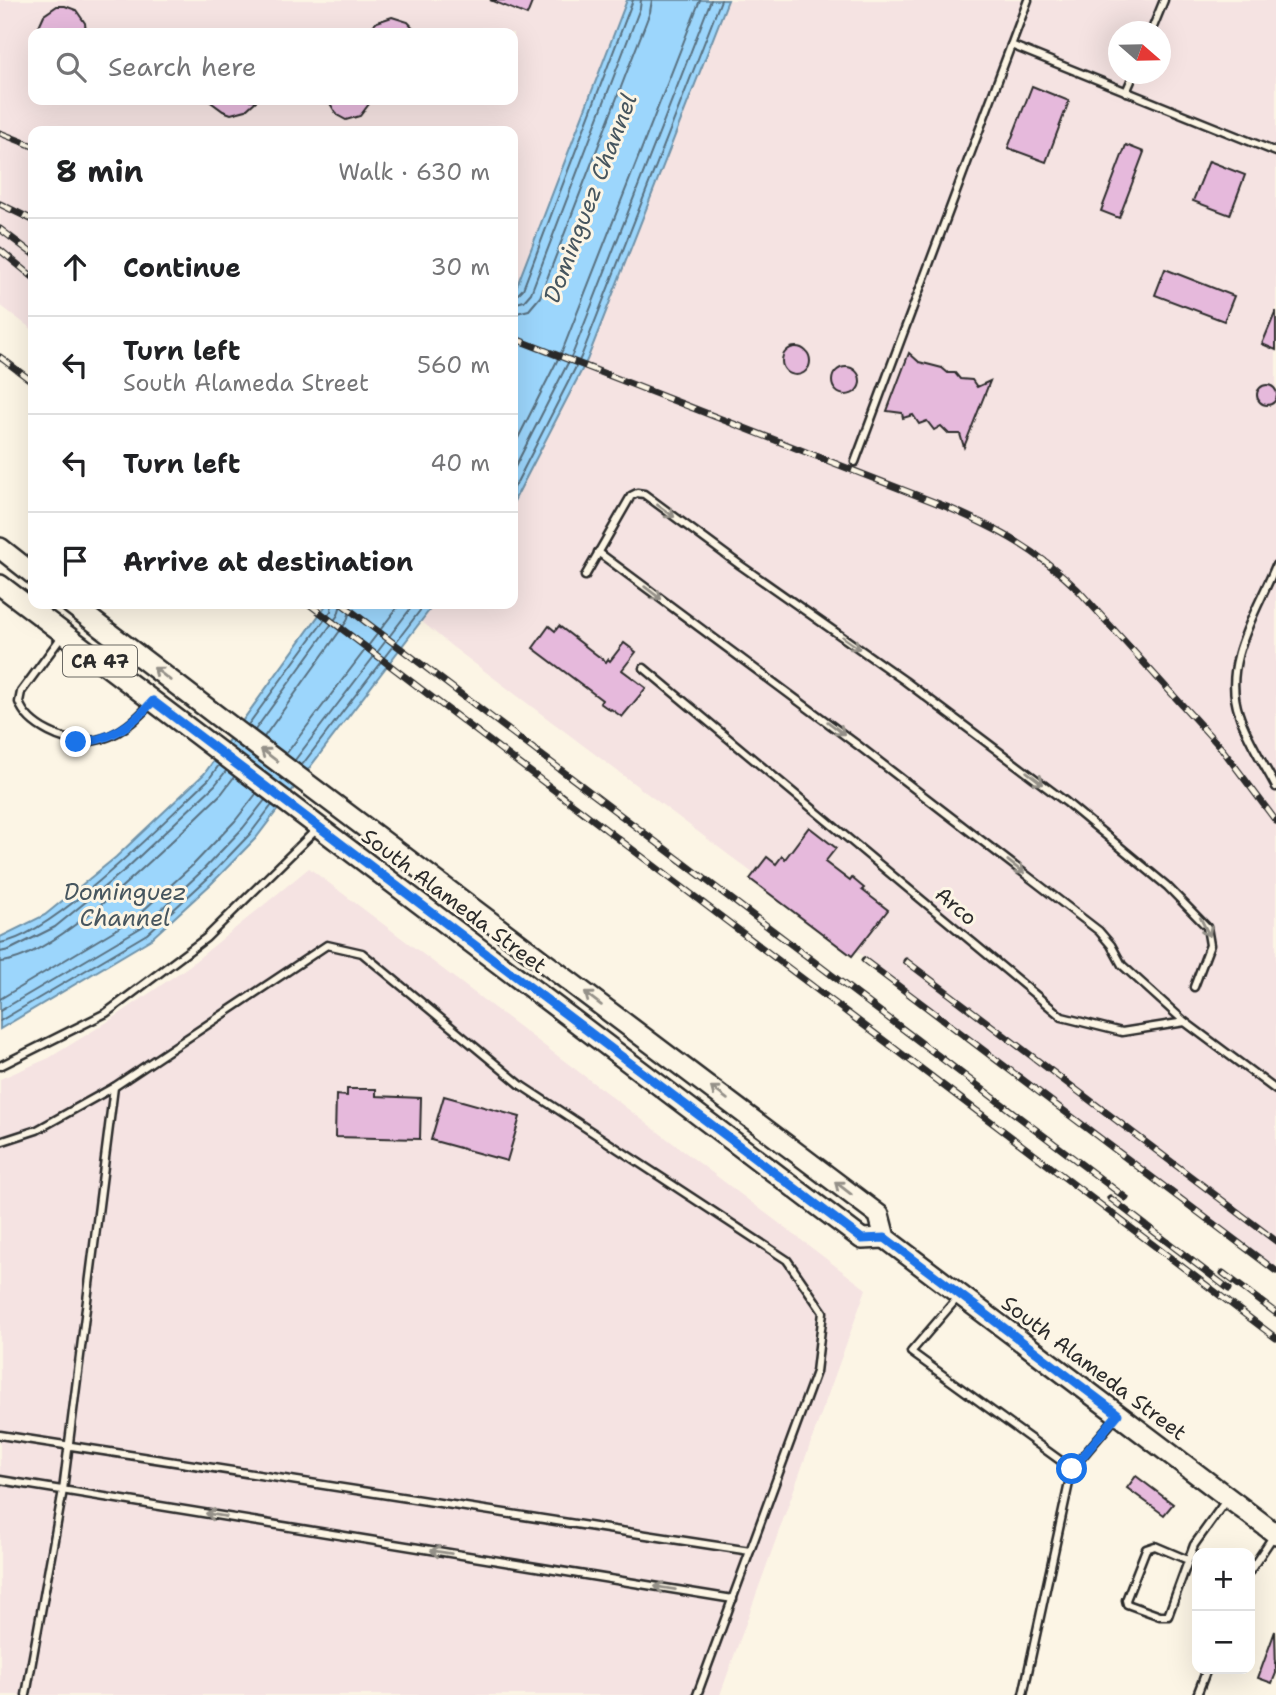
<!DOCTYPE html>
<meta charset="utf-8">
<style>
:root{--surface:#fff;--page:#f6f6f6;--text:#202124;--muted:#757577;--line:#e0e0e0}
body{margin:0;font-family:"Shantell Sans",sans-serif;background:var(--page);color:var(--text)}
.controls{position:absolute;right:21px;bottom:21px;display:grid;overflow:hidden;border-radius:14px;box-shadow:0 7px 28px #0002}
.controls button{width:63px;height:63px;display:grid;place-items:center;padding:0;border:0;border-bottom:2px solid var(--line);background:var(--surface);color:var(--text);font:35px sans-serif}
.compass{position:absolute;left:1108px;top:21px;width:63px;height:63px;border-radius:50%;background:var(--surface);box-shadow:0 7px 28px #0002;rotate:110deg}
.stop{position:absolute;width:21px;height:21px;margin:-16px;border:5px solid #1a73e8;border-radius:50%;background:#fff}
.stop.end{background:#1a73e8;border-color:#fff;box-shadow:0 2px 7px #0008}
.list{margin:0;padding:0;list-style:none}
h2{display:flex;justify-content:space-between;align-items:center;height:91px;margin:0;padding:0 28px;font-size:30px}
h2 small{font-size:23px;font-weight:400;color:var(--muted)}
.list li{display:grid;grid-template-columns:46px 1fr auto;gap:21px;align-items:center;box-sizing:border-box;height:98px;padding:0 28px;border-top:2px solid var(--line)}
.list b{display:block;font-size:26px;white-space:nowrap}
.list p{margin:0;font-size:23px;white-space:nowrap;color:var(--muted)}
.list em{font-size:23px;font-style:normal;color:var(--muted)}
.icon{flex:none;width:38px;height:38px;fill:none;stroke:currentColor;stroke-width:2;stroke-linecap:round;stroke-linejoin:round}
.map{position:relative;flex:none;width:1276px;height:1695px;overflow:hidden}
.search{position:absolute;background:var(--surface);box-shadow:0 7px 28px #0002;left:28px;top:28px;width:490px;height:77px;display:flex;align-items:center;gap:18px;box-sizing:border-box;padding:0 24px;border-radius:14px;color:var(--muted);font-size:26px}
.panel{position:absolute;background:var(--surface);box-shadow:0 7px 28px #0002;left:28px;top:126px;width:490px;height:483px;border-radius:14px}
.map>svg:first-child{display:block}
.built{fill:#f5e3e2;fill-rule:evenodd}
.water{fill:#9cd6fc;stroke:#6f92a8;stroke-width:2}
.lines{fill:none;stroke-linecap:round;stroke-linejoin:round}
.shore{stroke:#586f7f;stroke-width:2}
.building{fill:#e6b9dc;stroke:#2b2b2b;stroke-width:2}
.service-casing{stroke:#2b2b2b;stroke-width:11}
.primary-casing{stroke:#2b2b2b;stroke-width:24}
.service{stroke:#fcf5e5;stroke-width:6}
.primary{stroke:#fcf5e5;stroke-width:19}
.rail-casing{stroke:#2b2b2b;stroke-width:7}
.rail{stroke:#fcf5e5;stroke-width:4.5;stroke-dasharray:13;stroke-linecap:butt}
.oneway{stroke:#949088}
.route{stroke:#1a73e8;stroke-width:9}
.labels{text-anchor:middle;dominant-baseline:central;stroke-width:6;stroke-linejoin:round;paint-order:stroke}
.shield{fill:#fcf5e5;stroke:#6a6863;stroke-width:2}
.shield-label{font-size:19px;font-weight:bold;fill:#2b2b2b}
.street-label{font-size:21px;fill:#2b2b2b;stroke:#fcf5e5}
.water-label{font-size:23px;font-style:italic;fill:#47565f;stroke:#fcf5e5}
</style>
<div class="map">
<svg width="1276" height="1695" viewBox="0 0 1276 1695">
<rect width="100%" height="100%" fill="#fcf5e5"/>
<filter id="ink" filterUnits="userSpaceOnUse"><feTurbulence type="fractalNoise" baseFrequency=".0143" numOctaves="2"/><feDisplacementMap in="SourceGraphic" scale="14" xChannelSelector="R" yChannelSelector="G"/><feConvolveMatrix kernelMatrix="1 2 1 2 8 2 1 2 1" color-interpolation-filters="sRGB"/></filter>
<g filter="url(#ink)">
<g class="built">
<path d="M0,0H1276V1267L450,645L401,604H513V131H33V330L0,305ZM1118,32H1160V74H1118ZM33,33H513V100H33Z"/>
<polygon points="309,868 866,1289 720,1695 0,1695 0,1079 49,1058 112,1019 189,966"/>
</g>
<g class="water">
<polygon points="627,0 728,0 587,360 513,503 513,296"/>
<polygon points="327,604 434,604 256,838 211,884 151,939 0,1029 0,937 45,915 116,857 204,774"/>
</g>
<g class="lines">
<g class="shore">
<polyline points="513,295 518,294 523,289 633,0"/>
<polyline points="513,304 524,301 531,293 640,8 641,0"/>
<polyline points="513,314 529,310 540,297 650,12 652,0"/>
<polyline points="513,448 563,349 700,0"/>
<polyline points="513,471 573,353 711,0"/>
<polyline points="513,490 581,357 721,0"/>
<polyline points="248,725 331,611 332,604"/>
<polyline points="255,730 338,615 341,604"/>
<polyline points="264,737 347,621 352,604"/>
<polyline points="286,754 400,604"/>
<polyline points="295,760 414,604"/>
<polyline points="302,765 425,604"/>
<path d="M0,943C52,937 168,817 209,779L219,765"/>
<polyline points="0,952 9,950 55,927 126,869 215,785 226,771"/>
<path d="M0,962C56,960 179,834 222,793L234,777"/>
<polyline points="0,999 135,918 193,865 235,821 256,794"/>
<polyline points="0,1011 142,927 200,873 243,828 265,800"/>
<polyline points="0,1021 147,934 207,879 250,834 272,805"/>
</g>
</g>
<g class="building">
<polygon points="490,0 533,0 527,15"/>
<polygon points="57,6 65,6 76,10 85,23 86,33 39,33 39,26 44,15"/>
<polygon points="392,17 408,22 418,33 365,33 377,22"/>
<polygon points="1032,86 1069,101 1046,162 1008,148"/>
<polygon points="208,100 257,100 246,110 231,114 223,111"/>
<polygon points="328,100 372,100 360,116 346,120 337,115"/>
<polygon points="1126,145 1144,152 1119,218 1101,211"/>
<polygon points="1209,161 1245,175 1230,215 1193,201"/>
<polygon points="1165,269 1234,296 1224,321 1155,295"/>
<polygon points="1276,311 1276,350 1262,344"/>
<circle cx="796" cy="361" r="14"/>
<polygon points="909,353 919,362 942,368 948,373 955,373 960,379 972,380 977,387 990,381 964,447 960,434 949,434 941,426 934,430 927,421 919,424 913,415 903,418 902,413 887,411"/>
<circle cx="846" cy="381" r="14"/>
<circle cx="1267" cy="395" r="10"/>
<polygon points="549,626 555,631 559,626 606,662 608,659 610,661 624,643 636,652 622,670 646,688 622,717 611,709 610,710 600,703 602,700 533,648"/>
<polygon points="809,827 836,848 825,862 850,881 852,878 864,888 862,890 888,910 852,956 750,879 767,857 776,864 782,856 785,859"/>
<polygon points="347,1089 376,1089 376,1096 421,1098 420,1139 335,1137 336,1095 347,1096"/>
<polygon points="444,1096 520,1117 507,1161 431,1140"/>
<polygon points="1136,1476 1173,1504 1164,1515 1127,1488"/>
<polygon points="1275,1631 1276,1673 1272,1683 1258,1678"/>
</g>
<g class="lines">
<g class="service-casing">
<g id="service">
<polyline points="1151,32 1164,0"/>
<polyline points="1011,45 1276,152"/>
<polyline points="1126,92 1134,74"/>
<polyline points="855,462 1028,0"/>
<polyline points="598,552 859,746 1099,931 1111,945 1122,965 1185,1022"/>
<path d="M1276,565C1257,612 1221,663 1239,714C1247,739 1264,764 1276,787"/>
<polyline points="585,576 631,496 637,493 644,494 740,565 905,681 1066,802 1167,886 1207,927 1210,945 1194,987"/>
<path d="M63,635L21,692L19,702C24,716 35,725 49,732C89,753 122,737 150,704"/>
<polyline points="644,668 1062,1017 1122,1032 1185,1022 1276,1090"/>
<polyline points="0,1066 106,1013 206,938 318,828"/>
<polyline points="0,1142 37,1130 114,1087 327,945 362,953 522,1086 787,1260 823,1312 816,1372 697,1695"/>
<polyline points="959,1296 911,1352 1072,1469"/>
<polyline points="0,1435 750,1551"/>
<polyline points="0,1480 733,1599"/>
<polyline points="1188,1560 1155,1546 1146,1549 1126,1600 1127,1604 1160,1616 1168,1616 1194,1545 1227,1499"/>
<polyline points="1250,1571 1274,1535"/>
<polyline points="26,1695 63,1490 114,1087"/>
<polyline points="1023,1695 1072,1469 1117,1416"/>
<polyline points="1197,1695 1207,1669"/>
</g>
</g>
<g class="primary-casing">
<g id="primary">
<polyline points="0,548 33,574"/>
<polyline points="0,585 862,1239 885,1238"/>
<polyline points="71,604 216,715 879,1215 885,1238 1276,1534"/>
</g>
</g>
<use href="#service" class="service"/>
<use href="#primary" class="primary"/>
<g class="rail-casing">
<g id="rail">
<polyline points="0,133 33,146"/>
<polyline points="0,204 33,220"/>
<polyline points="0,229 33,254"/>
<polyline points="0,250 33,277"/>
<path d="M513,338L947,507C1000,530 1036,549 1078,590L1222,749L1276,821"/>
<polyline points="0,357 33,382"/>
<polyline points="309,604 1276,1338"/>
<polyline points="342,604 1126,1198"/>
<polyline points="864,960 1276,1271"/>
<polyline points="906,961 1276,1241"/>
<polyline points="1110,1198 1229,1289"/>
<polyline points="1223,1273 1276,1313"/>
</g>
</g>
<use href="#rail" class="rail"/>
</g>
<defs><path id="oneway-shaft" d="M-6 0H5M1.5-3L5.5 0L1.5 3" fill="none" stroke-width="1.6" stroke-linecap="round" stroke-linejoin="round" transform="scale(1.75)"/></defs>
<g class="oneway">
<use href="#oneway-shaft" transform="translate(666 511) rotate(36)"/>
<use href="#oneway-shaft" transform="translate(653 593) rotate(37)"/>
<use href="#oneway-shaft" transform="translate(851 643) rotate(35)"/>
<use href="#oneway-shaft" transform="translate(162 674) rotate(-142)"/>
<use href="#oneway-shaft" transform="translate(836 728) rotate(37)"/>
<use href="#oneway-shaft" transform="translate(269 755) rotate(-143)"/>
<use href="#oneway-shaft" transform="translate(1035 778) rotate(37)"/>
<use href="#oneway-shaft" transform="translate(1016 867) rotate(38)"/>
<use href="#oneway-shaft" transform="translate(1205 927) rotate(63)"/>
<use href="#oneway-shaft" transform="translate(593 999) rotate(-143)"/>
<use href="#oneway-shaft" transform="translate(719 1093) rotate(-143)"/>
<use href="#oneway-shaft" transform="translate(843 1188) rotate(-142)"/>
<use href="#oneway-shaft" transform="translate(216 1515) rotate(-171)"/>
<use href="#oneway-shaft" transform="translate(441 1552) rotate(-171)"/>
<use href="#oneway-shaft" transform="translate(665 1588) rotate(-171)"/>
</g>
</g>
<g class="lines" filter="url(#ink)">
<path class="route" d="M76,742C109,742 132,725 153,701L862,1239L885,1238L1118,1414L1072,1469"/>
</g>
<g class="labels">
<rect class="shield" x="63" y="645.5" width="74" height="31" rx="5"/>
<g class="shield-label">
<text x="100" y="661">CA 47</text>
</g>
<g class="street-label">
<text transform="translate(454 901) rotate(37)">South Alameda Street</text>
<text transform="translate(956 906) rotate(40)">Arco</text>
<text transform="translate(1094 1368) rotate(37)">South Alameda Street</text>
</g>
<g class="water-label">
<text transform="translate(590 198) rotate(-69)">Dominguez Channel</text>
<text x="125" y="892">Dominguez<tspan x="125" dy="26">Channel</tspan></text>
</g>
</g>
</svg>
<div class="controls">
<button>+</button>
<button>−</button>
</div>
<svg class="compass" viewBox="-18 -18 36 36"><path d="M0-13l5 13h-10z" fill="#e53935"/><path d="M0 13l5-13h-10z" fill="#757577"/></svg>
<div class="stop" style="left:1072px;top:1469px"></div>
<div class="stop end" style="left:76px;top:742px"></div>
<div class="search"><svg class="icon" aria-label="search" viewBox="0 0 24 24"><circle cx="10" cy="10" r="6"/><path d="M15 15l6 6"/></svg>Search here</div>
<section class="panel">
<h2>8 min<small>Walk · 630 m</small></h2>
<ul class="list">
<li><svg class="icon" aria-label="ahead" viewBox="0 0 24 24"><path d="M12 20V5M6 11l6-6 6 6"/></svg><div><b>Continue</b></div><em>30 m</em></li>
<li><svg class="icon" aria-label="left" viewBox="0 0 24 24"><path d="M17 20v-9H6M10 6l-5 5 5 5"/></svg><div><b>Turn left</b><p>South Alameda Street</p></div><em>560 m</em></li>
<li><svg class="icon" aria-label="left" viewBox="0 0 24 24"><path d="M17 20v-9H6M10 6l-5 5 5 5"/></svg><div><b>Turn left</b></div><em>40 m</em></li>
<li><svg class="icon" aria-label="arrive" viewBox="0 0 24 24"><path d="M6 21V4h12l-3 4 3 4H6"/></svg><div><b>Arrive at destination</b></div></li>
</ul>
</section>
</div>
